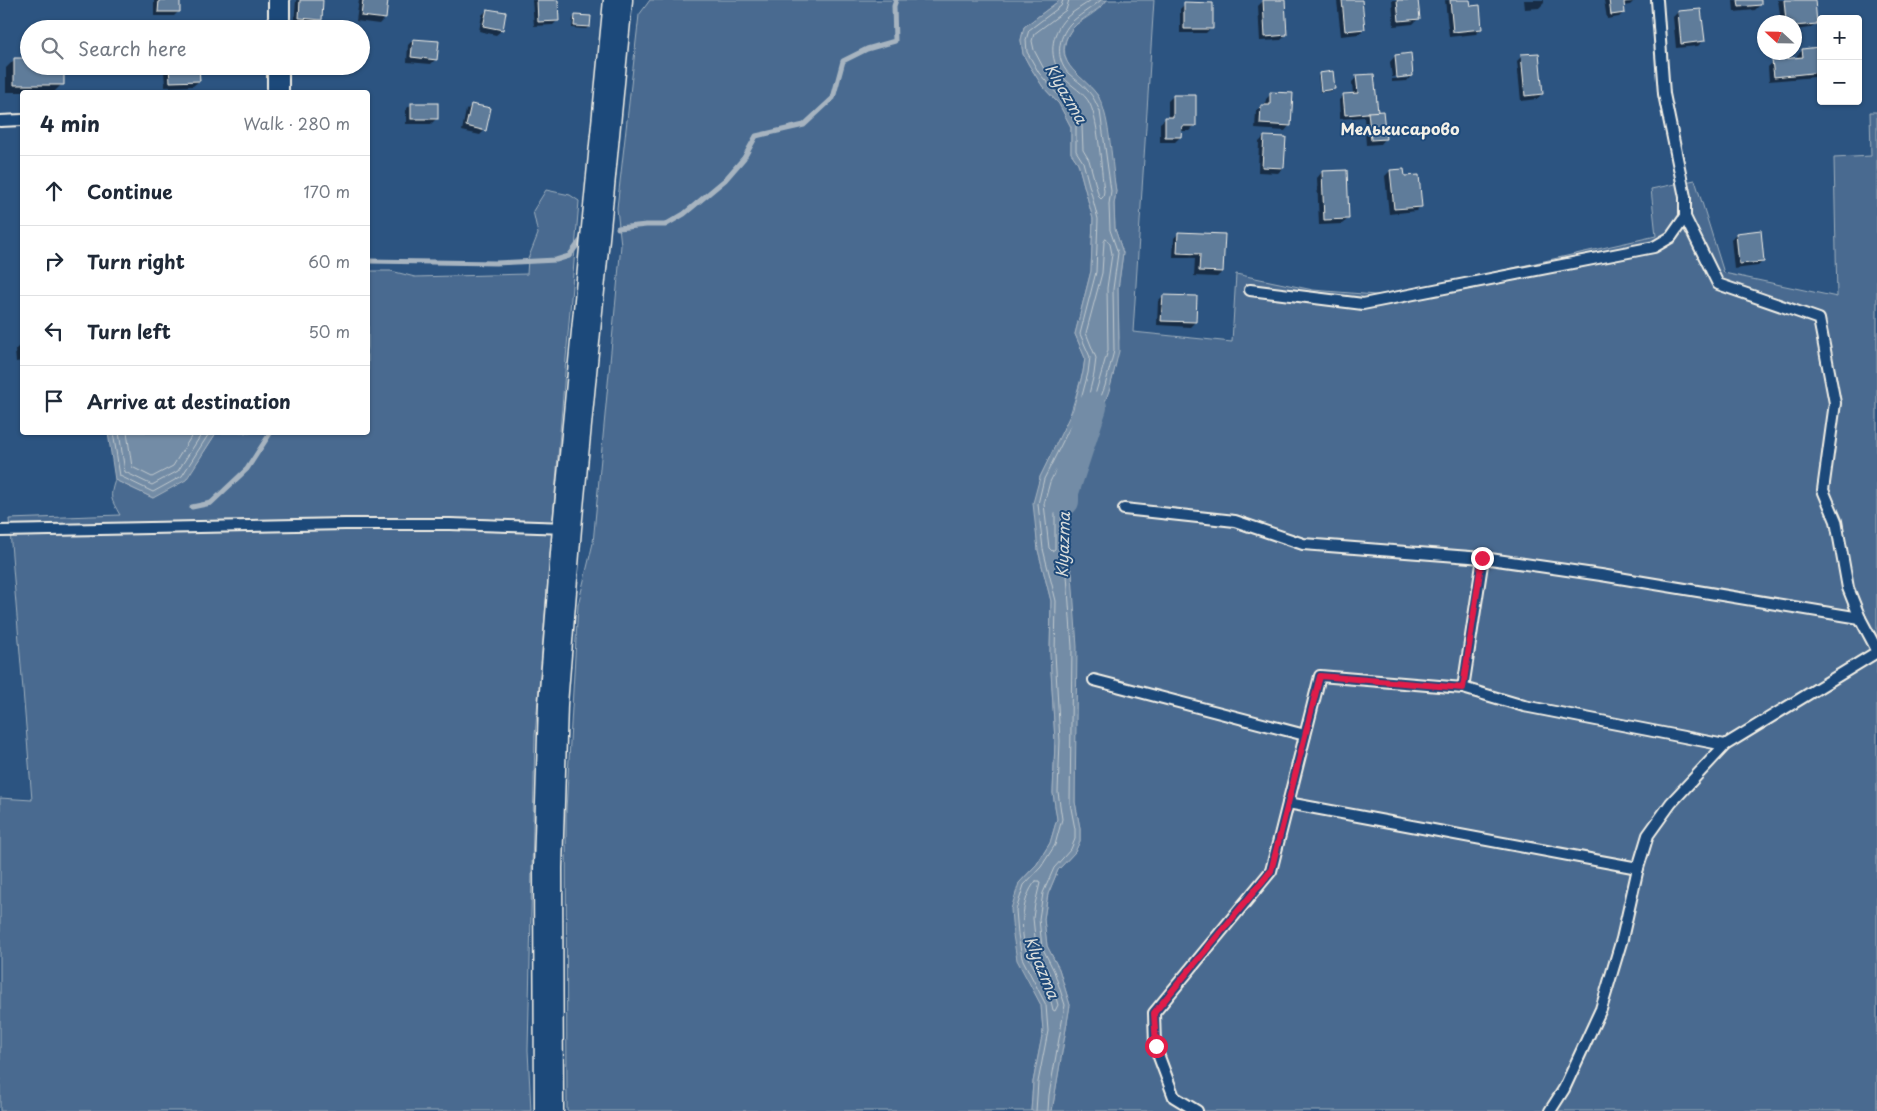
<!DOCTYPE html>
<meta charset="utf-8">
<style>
:root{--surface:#fff;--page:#f6f6f7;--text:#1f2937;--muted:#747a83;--line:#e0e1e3}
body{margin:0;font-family:"Playpen Sans",sans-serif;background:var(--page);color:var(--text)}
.controls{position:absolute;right:15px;top:15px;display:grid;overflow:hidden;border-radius:5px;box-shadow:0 1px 4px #0004}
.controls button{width:45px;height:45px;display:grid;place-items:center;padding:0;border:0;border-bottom:1px solid var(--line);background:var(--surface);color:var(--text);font:25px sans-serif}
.compass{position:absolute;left:1757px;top:15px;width:45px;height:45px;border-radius:50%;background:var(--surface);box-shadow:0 1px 4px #0004;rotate:292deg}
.stop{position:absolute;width:15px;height:15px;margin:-11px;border:4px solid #e11d48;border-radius:50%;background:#fff}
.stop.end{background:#e11d48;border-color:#fff;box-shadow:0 1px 5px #0008}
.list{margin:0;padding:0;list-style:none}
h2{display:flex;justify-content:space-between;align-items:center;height:65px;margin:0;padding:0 20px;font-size:21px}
h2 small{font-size:16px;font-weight:400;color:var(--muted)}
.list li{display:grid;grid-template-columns:32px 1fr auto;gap:15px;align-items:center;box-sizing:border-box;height:70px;padding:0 20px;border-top:1px solid var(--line)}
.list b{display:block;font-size:19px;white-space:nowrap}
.list em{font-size:16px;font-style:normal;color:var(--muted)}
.icon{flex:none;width:28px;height:28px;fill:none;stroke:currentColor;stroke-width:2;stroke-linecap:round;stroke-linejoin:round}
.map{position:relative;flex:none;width:1877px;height:1111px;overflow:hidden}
.search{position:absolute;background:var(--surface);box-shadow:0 1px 4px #0004;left:20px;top:20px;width:350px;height:55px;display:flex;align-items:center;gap:12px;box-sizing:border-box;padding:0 18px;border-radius:28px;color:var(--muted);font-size:19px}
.panel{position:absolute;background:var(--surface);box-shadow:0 1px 4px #0004;left:20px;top:90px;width:350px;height:345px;border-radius:5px}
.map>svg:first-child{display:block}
.green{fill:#496b90;stroke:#9eaebc}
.water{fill:#738ca6;stroke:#a7b4c0}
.shadow{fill:#0007}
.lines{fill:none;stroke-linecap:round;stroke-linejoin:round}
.shore{stroke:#c0c9ce;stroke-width:1}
.stream{stroke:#a7b4c0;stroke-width:5}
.river{stroke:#738ca6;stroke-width:30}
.building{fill:#5e7b9a;stroke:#f4f1e8}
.lane-casing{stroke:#f4f1e8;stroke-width:14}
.street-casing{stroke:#f4f1e8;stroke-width:24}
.secondary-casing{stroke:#f4f1e8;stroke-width:31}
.lane{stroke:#1f4a7a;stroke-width:10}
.street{stroke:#1f4a7a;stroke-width:20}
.secondary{stroke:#1f4a7a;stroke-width:28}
.route{stroke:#e11d48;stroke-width:6}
.labels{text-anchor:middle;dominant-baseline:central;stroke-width:4;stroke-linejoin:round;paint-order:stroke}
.water-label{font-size:16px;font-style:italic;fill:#dadddb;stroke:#1f4a7a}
.neighbourhood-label{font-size:16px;font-weight:bold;fill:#f4f1e8;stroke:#1f4a7a}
</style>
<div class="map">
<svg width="1877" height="1111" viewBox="0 0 1877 1111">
<rect width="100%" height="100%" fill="#2c5481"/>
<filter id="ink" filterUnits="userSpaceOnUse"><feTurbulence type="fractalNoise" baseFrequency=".02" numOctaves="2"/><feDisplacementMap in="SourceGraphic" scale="10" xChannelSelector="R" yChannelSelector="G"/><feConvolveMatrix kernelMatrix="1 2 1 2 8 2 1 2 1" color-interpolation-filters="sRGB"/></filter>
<g filter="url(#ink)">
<g class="green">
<polygon points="650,0 1060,0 1024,27 1021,40 1023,54 1029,65 1043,87 1059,104 1071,127 1071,153 1078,163 1093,219 1091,271 1075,334 1085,358 1083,372 1068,422 1040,477 1036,528 1038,550 1051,601 1050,653 1055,741 1053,793 1057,819 1050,843 1037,864 1019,883 1030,983 1041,1005 1043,1031 1033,1082 1031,1111 567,1111 566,810 578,605 593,543 621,245 617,208 639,15"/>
<path d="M1107,0H1154L1133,332L1232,342L1236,274L1313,290L1388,296L1656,236L1651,189L1695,180L1724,273L1837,297L1834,158L1871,156L1870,112H1877V1111H1052L1070,1005L1059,969L1047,946L1044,919L1048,894L1058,870L1075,852L1080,841V828L1075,802L1072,574L1066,553L1067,503L1075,455L1080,443L1095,424L1106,399L1113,376L1119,338L1118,289L1123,253L1115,229L1114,204L1116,191L1099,97C1084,77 1058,68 1066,40C1068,34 1072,28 1077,24C1087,17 1099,11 1107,0Z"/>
<path d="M546,190L570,195L579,201L535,736L528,1050L531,1111H0V798L32,800L9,519L120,515C111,499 109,498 115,480L153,498L198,461L216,433L368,432V271H391L415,277L527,274L528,259L538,234L533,211Z"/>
</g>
<g class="water">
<path d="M1060,0H1107C1096,14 1076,19 1068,35C1052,66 1087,76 1099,98C1110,117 1112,167 1116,191L1114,204L1115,229L1123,253L1118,289L1119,351L1110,388L1101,413L1095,424L1080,443L1075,455L1067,503L1066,553L1072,574L1077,647L1075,802L1080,828V841L1075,852L1058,870L1048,894L1046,906L1044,919L1047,946L1059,969L1070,1005L1052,1111H1031L1033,1082L1043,1031L1041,1005L1017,960L1013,935L1011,909L1019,883L1037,864L1050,843L1057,819L1053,793L1055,741L1050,653L1051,601L1038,550L1033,503L1040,477L1073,409L1083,372L1085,358L1075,334L1091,271L1093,219L1078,163L1071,153V127L1059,104L1043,87L1029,65L1023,54L1021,40L1024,27Z"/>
<polygon points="108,433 108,432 216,433 186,480 153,498 115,480"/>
</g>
<g class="shadow">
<polygon points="154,0 179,0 179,11 174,16 154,16"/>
<polygon points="296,0 322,0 320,19 315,24 294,23"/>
<polygon points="359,0 387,0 384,19 379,24 356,21"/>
<polygon points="532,0 557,0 558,20 553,25 534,26"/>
<polygon points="1284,0 1286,35 1281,40 1260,41 1258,6 1263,1"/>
<polygon points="1338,0 1361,0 1364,29 1359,34 1341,36 1337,1"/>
<polygon points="1392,0 1417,0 1418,19 1413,24 1394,26"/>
<polygon points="1445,0 1469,0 1470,7 1481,29 1476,34 1449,37"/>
<polygon points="1524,0 1544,0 1544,3 1539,8 1525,9"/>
<polygon points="1604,0 1635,0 1630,5 1623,6 1624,12 1619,17 1607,19"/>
<polygon points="1733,0 1760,0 1760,5 1755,10 1734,12"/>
<polygon points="1778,0 1814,0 1816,23 1811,28 1794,30 1794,22 1781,22"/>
<polygon points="1185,4 1211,28 1206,33 1180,33 1180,9"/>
<polygon points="487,10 505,13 502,30 496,35 479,31 482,15"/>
<polygon points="1678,12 1703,41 1698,46 1676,48 1673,17"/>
<polygon points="575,16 589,27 586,29 572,28 573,19"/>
<polygon points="413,40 436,59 431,64 407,62 408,45"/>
<polygon points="1803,50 1820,72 1815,77 1769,81 1768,67 1773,62 1798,59 1797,55"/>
<polygon points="1395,56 1412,75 1407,81 1392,82 1392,79 1408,78 1408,75 1392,77 1390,62"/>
<polygon points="1522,56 1542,94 1537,99 1521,101 1517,61"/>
<polygon points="14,60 29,66 62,84 54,92 6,92 6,68"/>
<polygon points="170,66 199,81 193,86 165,87 164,71"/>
<polygon points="1320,74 1334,89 1331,91 1320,92 1318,76"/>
<polygon points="1357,77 1377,113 1385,138 1380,144 1366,145 1364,117 1340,119 1339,100 1344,95 1353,94 1352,82"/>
<polygon points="1271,94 1290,125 1285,131 1255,129 1256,111 1261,106 1265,106 1266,99"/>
<polygon points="1173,96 1194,126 1189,131 1180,131 1180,137 1175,142 1160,142 1160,123 1166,118 1168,118 1168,101"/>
<polygon points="412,104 436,119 431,124 406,124 406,109"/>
<polygon points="472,105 485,130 480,135 462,131 466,110"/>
<polygon points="1264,137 1283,168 1278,173 1258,172 1259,142"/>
<polygon points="1390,171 1421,206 1416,211 1389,214 1385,176"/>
<polygon points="1322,172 1348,219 1342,224 1319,225 1317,178"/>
<polygon points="1179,233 1222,272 1217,277 1194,276 1195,258 1173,257 1174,238"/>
<polygon points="1736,234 1763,261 1758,266 1734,269 1731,239"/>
<polygon points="1163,296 1195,322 1190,327 1157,325 1158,301"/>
<polygon points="20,345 22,345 22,361 16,362 15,350"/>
</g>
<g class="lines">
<g class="shore">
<path d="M1069,0L1066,10L1034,34L1032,41L1034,50L1044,69L1069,98L1077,111L1082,126L1083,150L1089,160L1099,197L1101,199L1103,197L1104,191C1101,169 1099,123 1090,104C1084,92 1072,87 1063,77C1048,59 1050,34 1066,18C1073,11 1084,6 1091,0"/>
<polygon points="1106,239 1110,244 1112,254 1107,288 1108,350 1095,395 1091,407 1088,409 1086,406 1094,374 1096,358 1086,333 1102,273 1104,242"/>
<polyline points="113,432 120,476 153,492 182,476 210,432"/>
<polyline points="119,432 125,472 152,485 178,471 203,432"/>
<polyline points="127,432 132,467 152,477 173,466 194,432"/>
<polygon points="1059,469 1061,472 1055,503 1055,549 1052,551 1049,548 1044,504 1050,482 1056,470"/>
<path d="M1036,881H1039L1040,883L1035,904L1033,918L1036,947L1049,973L1058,1005L1055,1011L1053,1010C1050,991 1037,975 1029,958C1019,938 1020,898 1036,881Z"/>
<polyline points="1036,1111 1038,1082 1048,1031 1046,1005 1022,958 1018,934 1016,910 1024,885 1041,867 1055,845 1062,819 1058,792 1060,741 1055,653 1056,601 1043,549 1038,504 1044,479 1078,411 1088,373 1090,357 1080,334 1096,272 1098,219 1083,162 1076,151 1076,125 1064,102 1039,73 1027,52 1026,40 1029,30 1061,6 1063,0"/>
<path d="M1048,1111L1049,1095L1065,1005L1054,971L1042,947L1039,919L1043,893L1054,868L1071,849L1075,839V829L1070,803L1072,647L1067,575L1061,553L1062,503L1071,454L1076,441L1091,421L1096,410L1105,386L1114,351L1113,289L1118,253L1110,230L1109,204L1111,191L1100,111C1096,104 1094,97 1088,91C1083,84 1074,79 1068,73C1055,58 1058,38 1070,24C1076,17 1093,7 1101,0"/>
</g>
<g class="stream">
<polyline points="618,228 646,225 665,225 684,214 725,180 744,158 756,136 804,125 833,98 843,61 867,49 895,41 894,6 896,0"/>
<polyline points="368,261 496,263 556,260 569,256 581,240 582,236"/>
<polyline points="192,507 211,503 247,469 271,432"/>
</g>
<polyline class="river" points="1064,501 1064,492 1092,407"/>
</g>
<g class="building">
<polygon points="159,0 180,0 180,12 158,12"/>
<polygon points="300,0 323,0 322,20 299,18"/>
<polygon points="363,0 388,0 386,19 361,16"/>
<polygon points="537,0 558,0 559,21 538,22"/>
<polygon points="1263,0 1285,0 1287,35 1265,37"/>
<polygon points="1342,0 1362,0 1365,29 1345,31"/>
<polygon points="1397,0 1418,0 1420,19 1399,21"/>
<polygon points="1450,0 1470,0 1471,6 1480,5 1482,29 1453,32"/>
<polygon points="1609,0 1637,0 1624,2 1625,13 1611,15"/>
<polygon points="1738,0 1761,0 1761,5 1739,7"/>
<polygon points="1784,0 1815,0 1817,24 1794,26 1794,22 1786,22"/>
<polygon points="1184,2 1213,3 1213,29 1184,29"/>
<polygon points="487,9 506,12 503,30 483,26"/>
<polygon points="1701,9 1705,41 1681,44 1678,11"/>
<polygon points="575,15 591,16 590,27 574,26"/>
<polygon points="413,39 439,41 437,60 411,57"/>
<polygon points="1819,47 1821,72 1774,77 1772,60 1803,57 1802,49"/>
<polygon points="1411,53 1413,76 1397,78 1395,55"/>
<polygon points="1539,53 1543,94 1525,96 1521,54"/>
<polygon points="14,58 29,58 29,66 64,66 64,85 14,85"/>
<polygon points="169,66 199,66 200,81 170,82"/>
<polygon points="1333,71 1335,89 1321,91 1319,73"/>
<polygon points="1374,74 1378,112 1345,115 1343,94 1358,93 1356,75"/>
<polygon points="1270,92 1293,93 1291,126 1260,124 1261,105 1270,105"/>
<polygon points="1173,95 1196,95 1196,126 1182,126 1181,137 1165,137 1165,117 1173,117"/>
<rect x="411" y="103" width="27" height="16"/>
<polygon points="471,104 491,108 486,131 466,126"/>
<polygon points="1383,111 1386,139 1371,140 1368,112"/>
<polygon points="1264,136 1286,137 1284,168 1262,167"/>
<polygon points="1404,169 1405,176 1419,175 1422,207 1394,209 1390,170"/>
<polygon points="1347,170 1349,219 1324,220 1322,171"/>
<polygon points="1761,230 1764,262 1739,264 1736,233"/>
<polygon points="1178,232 1225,234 1223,272 1199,271 1200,254 1177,253"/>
<polygon points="1163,295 1197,296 1196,322 1161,321"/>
</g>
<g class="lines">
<g class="lane-casing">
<g id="lane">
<polyline points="0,121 22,120"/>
<polyline points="1685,217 1718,284 1819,319 1835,403 1823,490 1836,521 1848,588 1860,618 1877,650"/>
<polyline points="1250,290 1363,304 1654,247 1671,237 1685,217 1685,197 1664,94 1657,0"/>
<polyline points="1124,509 1235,521 1303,544 1483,558"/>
<polyline points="0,531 345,524 450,524 566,528"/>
<polyline points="1094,680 1305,735"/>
<polyline points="1463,688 1483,558 1601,575 1860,618"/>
<polyline points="1288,803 1638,868"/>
<polyline points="1197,1111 1174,1097 1155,1046 1154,1013 1271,871 1320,676 1463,688 1524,706 1725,745 1877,652"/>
<polyline points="1550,1111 1564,1089 1601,1009 1622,939 1638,868 1648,835 1671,803 1725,745"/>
</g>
</g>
<g class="street-casing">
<g id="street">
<polyline points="279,29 279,0"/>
<polyline points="278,92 278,66"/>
</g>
</g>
<g class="secondary-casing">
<polyline id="secondary" points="549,1111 548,868 553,704 567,528 618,0"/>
</g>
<use href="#lane" class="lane"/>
<use href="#street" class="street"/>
<use href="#secondary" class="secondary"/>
</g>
</g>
<g class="lines" filter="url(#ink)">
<polyline class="route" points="1156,1046 1154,1013 1271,871 1320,676 1463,688 1482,558"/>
</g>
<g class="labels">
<g class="water-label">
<text transform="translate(1067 93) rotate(60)">Klyazma</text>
<text transform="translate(1062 545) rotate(-88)">Klyazma</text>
<text transform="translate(1043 967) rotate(68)">Klyazma</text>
</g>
<g class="neighbourhood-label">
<text x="1400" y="128">Мелькисарово</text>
</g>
</g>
</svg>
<div class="controls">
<button>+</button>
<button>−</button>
</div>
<svg class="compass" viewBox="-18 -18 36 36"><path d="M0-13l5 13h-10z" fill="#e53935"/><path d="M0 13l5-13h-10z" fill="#747a83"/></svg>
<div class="stop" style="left:1156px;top:1046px"></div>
<div class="stop end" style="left:1482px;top:558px"></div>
<div class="search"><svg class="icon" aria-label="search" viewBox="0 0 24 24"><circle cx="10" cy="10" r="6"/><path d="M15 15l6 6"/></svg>Search here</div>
<section class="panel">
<h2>4 min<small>Walk · 280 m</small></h2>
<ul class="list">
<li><svg class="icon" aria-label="ahead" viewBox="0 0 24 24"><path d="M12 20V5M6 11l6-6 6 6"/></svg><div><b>Continue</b></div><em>170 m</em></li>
<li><svg class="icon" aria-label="right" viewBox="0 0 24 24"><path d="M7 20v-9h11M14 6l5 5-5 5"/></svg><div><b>Turn right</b></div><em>60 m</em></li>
<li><svg class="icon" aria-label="left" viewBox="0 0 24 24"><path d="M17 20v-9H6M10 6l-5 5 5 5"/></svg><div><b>Turn left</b></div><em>50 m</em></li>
<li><svg class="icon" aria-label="arrive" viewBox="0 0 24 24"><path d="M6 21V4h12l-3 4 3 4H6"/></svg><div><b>Arrive at destination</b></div></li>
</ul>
</section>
</div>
